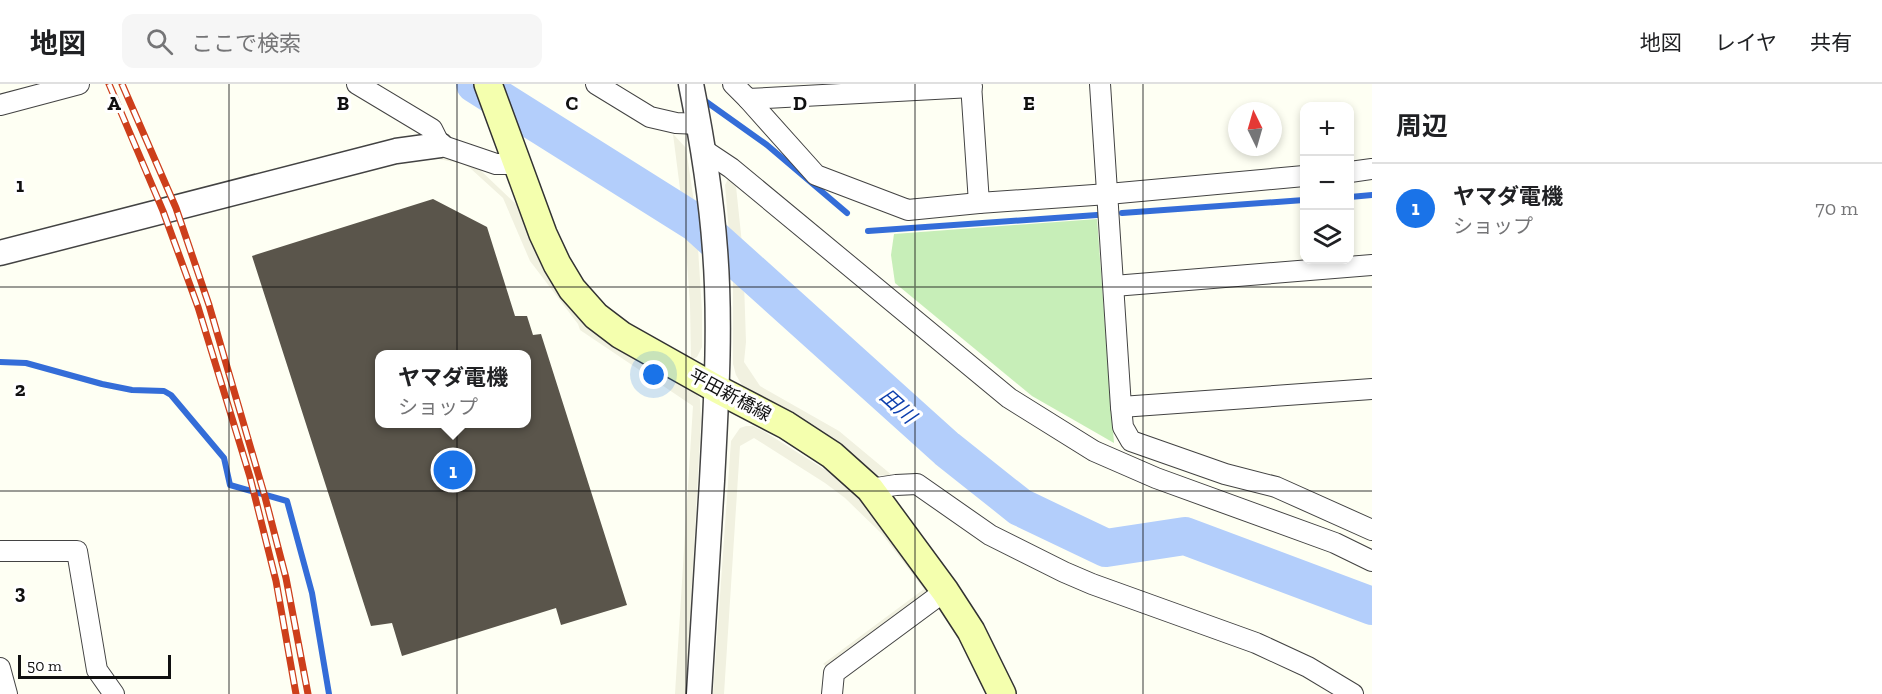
<!DOCTYPE html>
<html lang="ja">
<meta charset="utf-8">
<style>
:root{--surface:#fff;--page:#f6f6f6;--text:#202124;--muted:#757577;--line:#e0e0e0;--accent:#1a73e8}
body{margin:0;font-family:"Zilla Slab","Noto Sans JP",serif;background:var(--page);color:var(--text)}
.controls{position:absolute;right:18px;top:18px;display:grid;overflow:hidden;border-radius:12px;box-shadow:0 3px 9px #0003}
.controls button{width:54px;height:54px;display:grid;place-items:center;padding:0;border:0;border-bottom:2px solid var(--line);background:var(--surface);color:var(--text);font:30px sans-serif}
.compass{position:absolute;left:1228px;top:18px;width:54px;height:54px;border-radius:50%;background:var(--surface);box-shadow:0 3px 9px #0003;rotate:355deg}
.scale{position:absolute;left:18px;bottom:15px;width:153px;box-sizing:border-box;padding-left:6px;border:3px solid #101010;border-top:0;font-size:16px;line-height:21px;white-space:nowrap;color:#101010;-webkit-text-stroke:4px #fff;paint-order:stroke}
.you{position:absolute;left:654px;top:291px;width:21px;height:21px;margin:-15px;border:4px solid #fff;border-radius:50%;background:#1a73e8;box-shadow:0 0 0 9px #1a73e833}
.badge{display:grid;place-items:center;width:39px;height:39px;border-radius:50%;background:var(--accent);color:#fff;font-size:20px;font-weight:700}
.pin{position:absolute;translate:-50% -50%;border:3px solid #fff;box-shadow:0 2px 6px #0006}
.popup{position:absolute;left:375px;top:266px;width:156px;height:78px;box-sizing:border-box;display:grid;place-content:center;border-radius:12px;background:var(--surface);filter:drop-shadow(0 2px 4px #0005);font-size:20px;white-space:nowrap;color:var(--muted)}
.popup b{font-size:22px;color:var(--text)}
.popup::after{content:'';position:absolute;left:50%;top:100%;margin-left:-12px;border:12px solid transparent;border-top-color:var(--surface)}
.list{margin:0;padding:0;list-style:none}
h2{display:flex;justify-content:space-between;align-items:center;height:78px;margin:0;padding:0 24px;font-size:26px}
h2 small{font-size:20px;font-weight:400;color:var(--muted)}
.list li{display:grid;grid-template-columns:39px 1fr auto;gap:18px;align-items:center;box-sizing:border-box;height:90px;padding:0 24px;border-top:2px solid var(--line)}
.list b{display:block;font-size:22px;white-space:nowrap}
.list p{margin:0;font-size:20px;white-space:nowrap;color:var(--muted)}
.list em{font-size:20px;font-style:normal;color:var(--muted)}
.icon{flex:none;width:33px;height:33px;fill:none;stroke:currentColor;stroke-width:2;stroke-linecap:round;stroke-linejoin:round}
.map{position:relative;flex:none;width:1372px;height:610px;overflow:hidden}
header{display:flex;align-items:center;gap:36px;box-sizing:border-box;height:84px;padding:0 30px;background:var(--surface);border-bottom:2px solid var(--line)}
header strong{font-size:28px}
nav{display:flex;gap:33px;margin-inline-start:auto;font-size:21px}
.search{width:420px;height:54px;background:var(--page);display:flex;align-items:center;gap:15px;box-sizing:border-box;padding:0 21px;border-radius:12px;color:var(--muted);font-size:22px}
main{display:flex}
aside{flex:1;background:var(--surface)}
.map>svg:first-child{display:block}
.green{fill:#c7eeb8}
.plaza{fill:#f1f1e0}
.lines{fill:none;stroke-linecap:round;stroke-linejoin:round}
.stream{stroke:#346dd8;stroke-width:6}
.river{stroke:#b3cefb;stroke-width:38}
.building{fill:#5a554b;fill-rule:evenodd}
.minor-casing{stroke:#434343;stroke-width:22}
.tertiary-casing{stroke:#434343;stroke-width:27}
.secondary-casing{stroke:#323232;stroke-width:30}
.minor{stroke:#fff;stroke-width:20}
.tertiary{stroke:#fff;stroke-width:24}
.secondary{stroke:#f4ffae;stroke-width:27}
.rail-casing{stroke:#cd3f1b;stroke-width:7}
.rail{stroke:#fff;stroke-width:4.5;stroke-dasharray:14;stroke-linecap:butt}
.grid{fill:none;stroke:#101010;stroke-width:1.5;stroke-opacity:0.55}
.labels{text-anchor:middle;dominant-baseline:central;stroke-width:6;stroke-linejoin:round;paint-order:stroke}
.street-label{font-size:18px;fill:#101010;stroke:#fff}
.water-label{font-size:20px;font-style:italic;fill:#0d3fae;stroke:#fff}
.grid-label{font-size:20px;text-anchor:middle;font-weight:bold;fill:#101010;stroke:#fff;stroke-width:6;stroke-linejoin:round;paint-order:stroke}
</style>
<header>
<strong>地図</strong>
<div class="search"><svg class="icon" aria-label="search" viewBox="0 0 24 24"><circle cx="10" cy="10" r="6"/><path d="M15 15l6 6"/></svg>ここで検索</div>
<nav><a>地図</a><a>レイヤ</a><a>共有</a></nav>
</header>
<main>
<div class="map">
<svg width="1372" height="610" viewBox="0 0 1372 610">
<rect width="100%" height="100%" fill="#fefff3"/>
<polygon class="green" points="1097,135 1114,359 1032,312 895,199 891,171 894,150"/>
<g class="plaza">
<polygon points="673,50 686,64 696,132 702,228 702,263 697,273 691,276 690,220 684,136"/>
<polygon points="440,70 478,84 519,123 587,243 625,270 646,276 691,302 700,315 701,335 686,610 675,610 693,322 580,246 578,240 530,177 503,114 470,84 463,80 429,73"/>
<polygon points="735,93 743,169 746,258 744,278 760,302 839,347 893,392 873,391 839,359 823,347 754,309 742,301 736,291 733,280 733,195 725,101 728,95"/>
<polygon points="746,342 753,342 765,348 811,377 832,390 855,410 873,428 929,505 927,510 828,583 826,582 823,580 924,505 882,450 845,414 825,399 754,354 740,362 724,610 713,610 731,357 740,344"/>
</g>
<g class="lines">
<g class="stream">
<polyline points="701,14 767,61 847,129"/>
<polyline points="1350,113 1372,111"/>
<polyline points="1122,129 1304,116"/>
<polyline points="868,147 1097,131"/>
<polyline points="0,278 26,279 102,300 132,306 164,307 171,311 224,374 230,401 287,417 312,509 329,610"/>
</g>
<polyline class="river" points="475,0 696,139 947,365 1020,423 1106,464 1185,452 1372,522"/>
</g>
<path class="building" d="M433,115L487,143L515,232H527L533,251L541,250L627,521L561,541L556,524L402,572L392,539L371,542L252,172ZM380,270H526V340H380Z"/>
<g class="lines">
<g class="minor-casing">
<g id="minor">
<polyline points="357,0 432,45 440,61 496,80 516,80"/>
<polyline points="596,0 650,33 676,39 699,40"/>
<polyline points="733,0 748,15 972,3"/>
<polyline points="971,0 979,119 1108,110 1304,92"/>
<polyline points="1100,0 1121,323 1123,343 1131,357 1225,390 1276,403 1372,446"/>
<polyline points="748,15 816,91 908,126 979,119"/>
<polyline points="0,21 79,0"/>
<polyline points="704,66 731,84 1009,314 1094,367 1156,394 1335,459 1372,477"/>
<polyline points="1350,88 1372,85"/>
<polyline points="1114,202 1372,181"/>
<polyline points="1121,323 1372,305"/>
<polyline points="870,405 896,401 917,400 990,451 1064,488 1092,500 1256,559 1308,583 1353,610"/>
<polyline points="0,467 77,467 97,586 114,610"/>
<polyline points="0,584 7,610"/>
<polyline points="832,610 834,589 945,507"/>
</g>
</g>
<g class="tertiary-casing">
<g id="tertiary">
<path d="M691,0C702,55 711,110 715,166C721,243 716,320 712,397C708,468 704,539 699,610"/>
<polyline points="0,169 396,67 440,61"/>
</g>
</g>
<g class="secondary-casing">
<polyline id="secondary" points="488,0 543,150 557,180 572,205 596,232 621,251 717,305 786,341 832,371 870,405 945,507 971,547 1002,610"/>
</g>
<use href="#minor" class="minor"/>
<use href="#tertiary" class="tertiary"/>
<use href="#secondary" class="secondary"/>
<g class="rail-casing">
<g id="rail">
<polyline points="109,0 163,127 198,223 250,393 276,497 296,610"/>
<polyline points="122,0 176,124 209,221 265,413 286,494 308,610"/>
</g>
</g>
<use href="#rail" class="rail"/>
</g>
<path class="grid" d="M229,0V610M457,0V610M686,0V610M915,0V610M1143,0V610M0,203H1372M0,407H1372"/>
<g class="labels">
<g class="street-label">
<text transform="translate(730 311) rotate(28)">平田新橋線</text>
</g>
<g class="water-label">
<text transform="translate(898 322) rotate(42)">田川</text>
</g>
</g>
<g class="grid-label">
<text x="114" y="26">A</text>
<text x="343" y="26">B</text>
<text x="572" y="26">C</text>
<text x="800" y="26">D</text>
<text x="1029" y="26">E</text>
<text x="20" y="108">1</text>
<text x="20" y="312">2</text>
<text x="20" y="515">3</text>
</g>
</svg>
<div class="controls">
<button>+</button>
<button>−</button>
<button><svg class="icon" aria-label="layers" viewBox="0 0 24 24"><path d="M12 4l9 5-9 5-9-5zM3 14l9 5 9-5"/></svg></button>
</div>
<svg class="compass" viewBox="-18 -18 36 36"><path d="M0-13l5 13h-10z" fill="#e53935"/><path d="M0 13l5-13h-10z" fill="#757577"/></svg>
<div class="scale">50 m</div>
<div class="you"></div>
<div class="pin badge" style="left:453px;top:386px">1</div>
<div class="popup"><b>ヤマダ電機</b>ショップ</div>
</div>
<aside>
<h2>周辺<small></small></h2>
<ul class="list">
<li><span class="badge">1</span><div><b>ヤマダ電機</b><p>ショップ</p></div><em>70 m</em></li>
</ul>
</aside>
</main>
